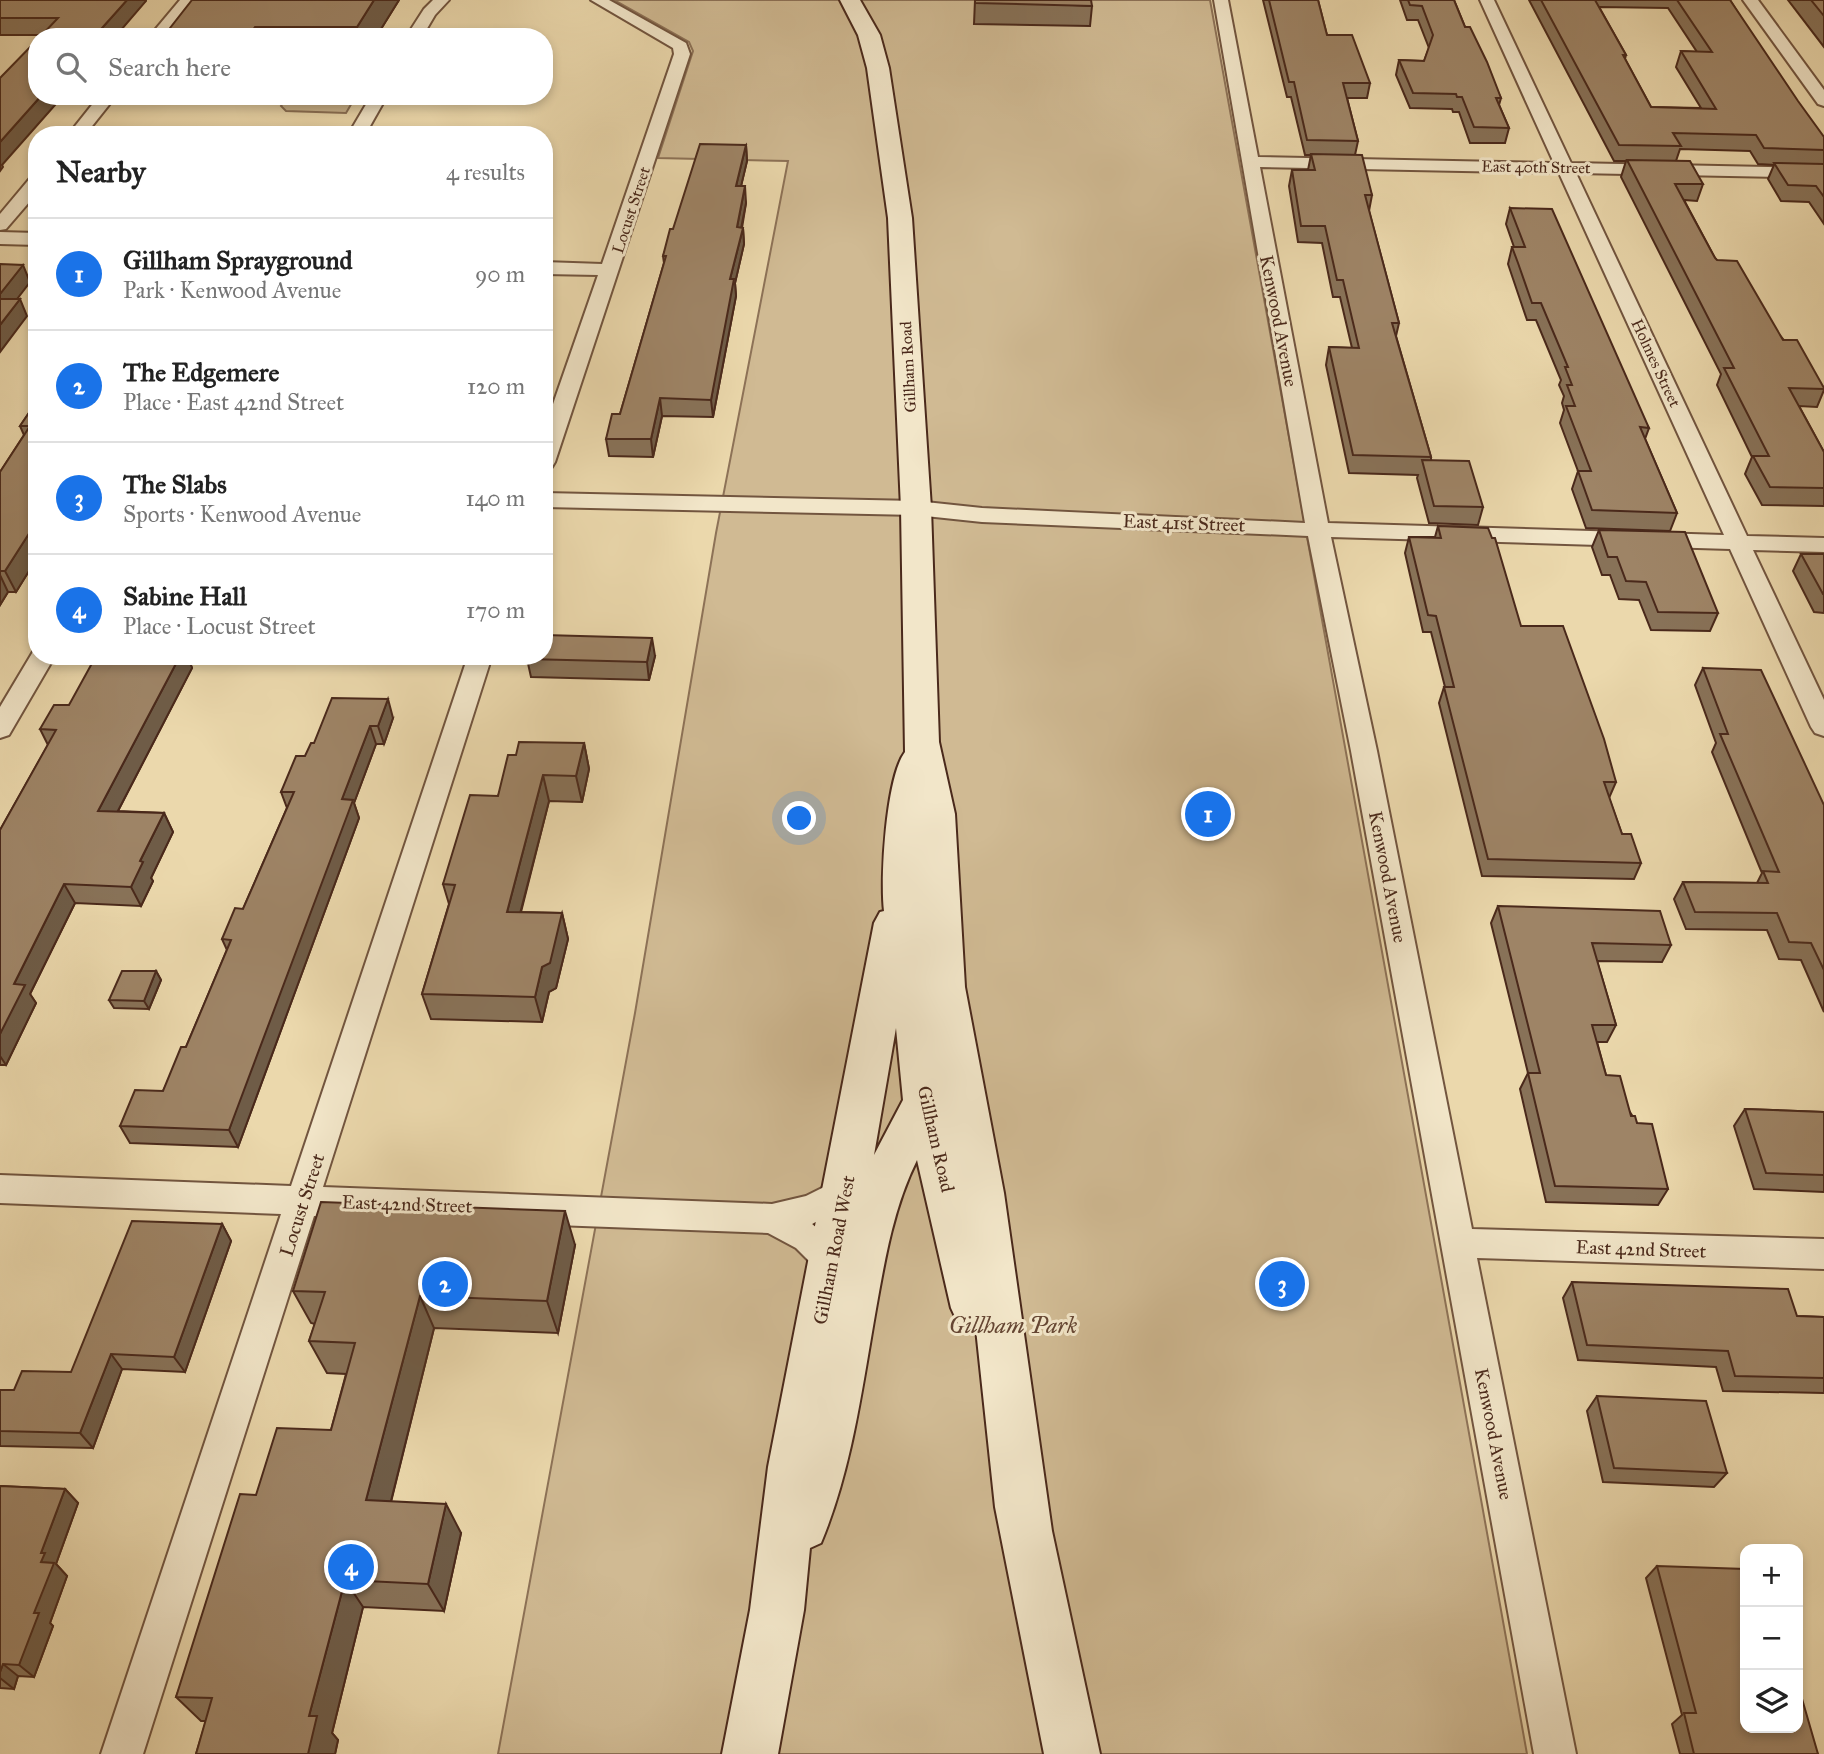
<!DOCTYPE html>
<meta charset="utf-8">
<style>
:root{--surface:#fff;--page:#f6f6f6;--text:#222;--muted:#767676;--line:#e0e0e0;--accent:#1a73e8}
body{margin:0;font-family:"IM FELL Great Primer",serif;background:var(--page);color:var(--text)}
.controls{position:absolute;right:21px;bottom:21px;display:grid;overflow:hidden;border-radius:14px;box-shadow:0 4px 10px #0003}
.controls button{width:63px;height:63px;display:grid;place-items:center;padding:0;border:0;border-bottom:2px solid var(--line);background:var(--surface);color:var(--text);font:35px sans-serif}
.you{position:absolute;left:800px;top:819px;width:24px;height:24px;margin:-18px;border:5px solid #fff;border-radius:50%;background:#1a73e8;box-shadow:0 0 0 10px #1a73e833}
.badge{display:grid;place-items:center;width:46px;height:46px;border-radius:50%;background:var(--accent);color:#fff;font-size:23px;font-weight:700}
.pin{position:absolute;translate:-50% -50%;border:4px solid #fff;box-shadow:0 2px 7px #0006}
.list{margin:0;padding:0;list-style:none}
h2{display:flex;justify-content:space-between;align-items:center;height:91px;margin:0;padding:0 28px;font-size:30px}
h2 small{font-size:23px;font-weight:400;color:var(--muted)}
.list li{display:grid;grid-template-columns:46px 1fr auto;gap:21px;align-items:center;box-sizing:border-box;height:112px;padding:0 28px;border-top:2px solid var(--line)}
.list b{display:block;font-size:26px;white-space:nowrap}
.list p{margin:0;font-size:23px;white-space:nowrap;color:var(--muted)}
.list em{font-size:23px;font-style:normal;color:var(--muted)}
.icon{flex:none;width:38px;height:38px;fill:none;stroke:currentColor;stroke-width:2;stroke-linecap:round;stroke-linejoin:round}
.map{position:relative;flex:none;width:1824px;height:1754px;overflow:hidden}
.search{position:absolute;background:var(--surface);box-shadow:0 4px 10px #0003;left:28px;top:28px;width:525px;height:77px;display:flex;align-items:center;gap:18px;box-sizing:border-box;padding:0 24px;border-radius:28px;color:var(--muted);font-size:26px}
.panel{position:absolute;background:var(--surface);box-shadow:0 4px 10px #0003;left:28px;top:126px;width:525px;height:539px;border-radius:28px}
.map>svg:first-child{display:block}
.green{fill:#d0ba93;stroke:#8d7257;stroke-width:2}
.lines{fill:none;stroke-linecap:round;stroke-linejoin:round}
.street-casing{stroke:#72553f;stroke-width:4}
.secondary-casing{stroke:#4a291b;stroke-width:4}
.street{fill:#f2e6c9;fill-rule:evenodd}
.secondary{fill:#f2e6c9;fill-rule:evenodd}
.wall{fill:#887258;stroke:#4a291b;stroke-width:2;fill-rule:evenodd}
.shaded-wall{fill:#6f5c47;stroke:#4a291b;stroke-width:2}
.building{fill:#9e8466;stroke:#4a291b;stroke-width:2}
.labels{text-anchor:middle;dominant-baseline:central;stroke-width:6;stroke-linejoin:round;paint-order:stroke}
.far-street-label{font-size:16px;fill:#4a291b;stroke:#f2e6c9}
.street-label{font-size:19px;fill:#4a291b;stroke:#f2e6c9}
.near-park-label{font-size:23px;font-style:italic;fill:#654633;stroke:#f2e6c9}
</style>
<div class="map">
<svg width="1824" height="1754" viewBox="0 0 1824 1754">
<rect width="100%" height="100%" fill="#ebd8ac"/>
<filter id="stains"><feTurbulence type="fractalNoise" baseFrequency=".00286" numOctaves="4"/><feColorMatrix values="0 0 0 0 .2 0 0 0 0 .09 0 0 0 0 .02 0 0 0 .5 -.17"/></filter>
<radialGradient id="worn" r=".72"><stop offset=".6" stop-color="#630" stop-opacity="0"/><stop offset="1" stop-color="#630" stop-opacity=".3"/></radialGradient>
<g class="green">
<polygon points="614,0 1210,0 1527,1754 498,1754 635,1013 716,533 788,161 658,158 693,51 689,42"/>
<polygon points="288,96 356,96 346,113 286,111 281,106"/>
</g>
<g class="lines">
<g class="street-casing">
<g id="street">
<polygon points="180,0 195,0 165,37 149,37"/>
<polygon points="433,0 449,0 435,15 422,37 406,37 424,9"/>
<polygon points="591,0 609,0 686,43 690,54 555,462 552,467 544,468 544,430 598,275 544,274 544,262 602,264 674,54 673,48"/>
<path d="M1214,0H1228L1258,157L1554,163L1480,0H1494L1571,163L1824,168V178L1576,173L1747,536L1824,538V552L1753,550L1824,700V736L1815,733L1811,727L1730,549L1331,537L1377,751L1472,1229L1824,1239V1269L1477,1258L1576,1754H1534L1351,751L1308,536L982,522L916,515L544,507V493L916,501L982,508L1305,523ZM1260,167L1559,173L1724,535L1328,523Z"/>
<polygon points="1743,0 1758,0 1824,90 1824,106 1818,104"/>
<polygon points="99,96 116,96 85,135 68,135"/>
<polygon points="371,96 387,96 365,135 348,135"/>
<polygon points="37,176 37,193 6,229 0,230 0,214 31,177"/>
<polygon points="0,232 37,233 37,245 0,244"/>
<polygon points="34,650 37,650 37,656 55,656 9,735 0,738 0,707"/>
<polygon points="468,656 492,656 323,1187 772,1204 806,1196 846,1176 858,1180 862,1190 858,1200 812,1224 843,1249 848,1260 843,1271 831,1275 819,1271 796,1248 768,1233 314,1216 143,1754 101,1754 281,1214 0,1203 0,1175 291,1186"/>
</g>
</g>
<g class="secondary-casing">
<path id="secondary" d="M840,0H860L880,35L889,68L912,218L931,508L939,742L955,814L965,987L1004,1193L1052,1531L1100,1754H1044L995,1507L976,1329L958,1323L951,1308L917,1160C894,1206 885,1258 876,1309C862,1388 852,1469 821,1543L810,1548L804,1610L778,1754H722L750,1610L768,1467L874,923L880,912L884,911C880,879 886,777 905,752L901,508L888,218L867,68L858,35ZM896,1028L903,1100L874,1155Z"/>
</g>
<use href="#street" class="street"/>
<use href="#secondary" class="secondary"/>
</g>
<g class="wall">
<polygon points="0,0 146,1 42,35 0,35"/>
<polygon points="399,0 376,37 163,37"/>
<polygon points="975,0 1092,6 1090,26 974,24"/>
<polygon points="1263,0 1318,0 1327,35 1370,83 1367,98 1347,98 1358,141 1355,155 1372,195 1369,211 1399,323 1396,336 1431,457 1431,460 1483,507 1478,525 1429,523 1417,478 1418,475 1349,473 1326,365 1329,347 1352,348 1340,297 1333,297 1322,243 1298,242 1289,186 1292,170 1308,170 1311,155 1305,155 1291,97 1287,97"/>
<polygon points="1400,0 1454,0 1465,27 1501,98 1499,105 1509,128 1505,143 1470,143 1459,112 1453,112 1452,109 1410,108 1396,75 1399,60 1424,61 1429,48 1418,20 1407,20"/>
<path d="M1529,0H1730L1824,150V224L1809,202L1781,201L1768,179L1774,165L1758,164L1750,151L1680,149L1676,161L1703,184L1697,201L1684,200L1715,258L1824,388V390L1817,407L1799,406L1824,452V506L1762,505L1745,474L1752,457L1717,385L1721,374L1621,177L1626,161H1614ZM1599,7L1668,8L1697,52L1681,51L1676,67L1701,108L1651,107L1625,59L1626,55Z"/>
<polygon points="1788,0 1824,0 1824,47"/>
<polygon points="746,145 747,161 741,186 746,203 742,228 743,228 744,244 735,283 736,296 713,417 662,416 653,457 609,456 606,439 620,414 664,263 663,256 673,229"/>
<polygon points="1510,208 1649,428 1645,439 1677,513 1670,531 1586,528 1572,489 1578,471 1560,423 1564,410 1562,403 1564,396 1559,385 1561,380 1536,320 1527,320 1508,264 1512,247 1514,247 1506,224"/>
<polygon points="37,401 37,558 16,592 8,592 0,605 0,472 24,435 20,426"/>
<polygon points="1438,526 1521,626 1616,782 1609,798 1622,834 1641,863 1634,879 1482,876 1439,703 1444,687 1445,687 1431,632 1423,632 1405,553 1409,537 1435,537"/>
<polygon points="1599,530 1718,613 1710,631 1651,630 1639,600 1619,599 1610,575 1602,575 1592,547"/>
<polygon points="1801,554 1824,554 1824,613 1814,612 1793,571"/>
<polygon points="655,656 649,680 531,677 527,659"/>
<polygon points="189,660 192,668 118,811 164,813 173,832 151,878 153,881 141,906 75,903 30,994 36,1003 6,1065 0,1065 0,830 48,745 40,729 69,705"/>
<polygon points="1703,668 1824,805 1824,1012 1801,960 1779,959 1767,930 1686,929 1674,899 1683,882 1757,883 1762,873 1712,752 1716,743 1695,685"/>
<polygon points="393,718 384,744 376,744 354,803 359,818 238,1147 130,1143 120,1126 163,1091 186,1047 227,950 222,939 243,909 287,808 281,792 314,743"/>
<polygon points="584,743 589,769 582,802 549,801 521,912 562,913 568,939 556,988 549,992 542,1022 431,1019 422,994 449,904 443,884 498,796 516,755"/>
<polygon points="1498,906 1671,945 1662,962 1597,961 1616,1025 1607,1042 1597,1042 1606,1075 1637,1123 1668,1189 1658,1205 1546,1202 1520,1089 1528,1073 1491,923"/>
<polygon points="156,971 161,980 149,1009 114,1008 109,1000"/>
<polygon points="1745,1109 1824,1112 1824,1192 1754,1189 1734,1126"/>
<polygon points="222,1224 231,1241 185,1372 122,1369 93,1448 0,1446 0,1390 14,1390 71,1372"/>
<polygon points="575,1245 558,1333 434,1328 391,1502 461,1533 444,1611 363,1607 332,1733 338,1740 335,1754 196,1754 206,1721 201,1721 176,1697 256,1495 331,1430 346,1374 327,1373 309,1341 315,1324 311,1323 293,1291"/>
<polygon points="1572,1282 1797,1316 1824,1317 1824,1393 1723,1391 1716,1367 1578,1360 1563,1298"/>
<polygon points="1597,1396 1727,1473 1714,1487 1603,1482 1587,1411"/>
<polygon points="0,1486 65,1489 78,1503 56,1564 67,1576 50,1623 53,1626 34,1677 18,1676 14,1689 0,1688"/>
<polygon points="1657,1566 1818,1754 1680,1754 1672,1724 1682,1715 1646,1578"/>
</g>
<g class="shaded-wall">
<polygon points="127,0 146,0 146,1 115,37 94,37"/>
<polygon points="374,0 399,0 376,37 359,37 357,27"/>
<polygon points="255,27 258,37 248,37"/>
<polygon points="41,96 63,96 2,165 3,167 0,171 0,142"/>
<polygon points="746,145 747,161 737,203 736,186"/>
<polygon points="745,186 746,203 738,244 737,227"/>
<polygon points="743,228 744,244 735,283 736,296 713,417 711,400 730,279"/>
<polygon points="23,265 30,282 4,316 0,307 0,294"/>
<polygon points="20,299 27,316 0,352 0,325"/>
<polygon points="660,398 662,416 653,457 651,439"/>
<polygon points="37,521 37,558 16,592 5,571"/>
<polygon points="0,575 8,592 0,605"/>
<polygon points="652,638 655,656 649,680 647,662"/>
<polygon points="180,656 191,656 189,660 192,668 108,830 98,811"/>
<polygon points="388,699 393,718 384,744 378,726"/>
<polygon points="370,726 376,744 354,803 359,818 238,1147 229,1130 342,799"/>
<polygon points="584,743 589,769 582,802 576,776"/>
<polygon points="543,775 549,801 514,937 507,912"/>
<polygon points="164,813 173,832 151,878 153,881 141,906 131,887 140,861"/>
<polygon points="64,884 75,903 30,994 36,1003 6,1065 0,1056 0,1034 14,984"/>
<polygon points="562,913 568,939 556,988 549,992 542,1022 535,997 542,967"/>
<polygon points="156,971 161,980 149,1009 144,1001"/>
<polygon points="565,1211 575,1245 558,1333 547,1301"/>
<polygon points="222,1224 231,1241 185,1372 174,1357"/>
<polygon points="420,1296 434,1328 384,1529 366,1500"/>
<polygon points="111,1354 122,1369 93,1448 80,1433"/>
<polygon points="65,1489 78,1503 56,1564 67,1576 50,1623 53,1626 34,1677 19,1665 34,1613 41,1562 41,1553"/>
<polygon points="446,1504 461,1533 444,1611 428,1584"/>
<polygon points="345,1580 363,1607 332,1733 338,1740 335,1754 308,1754 309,1716"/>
<polygon points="3,1664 18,1676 14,1689 0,1678 0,1672"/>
</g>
<g class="building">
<polygon points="0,0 127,0 94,37 40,37 58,18 0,18"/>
<polygon points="192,0 374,0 357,27 255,27 248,37 163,37"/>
<polygon points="975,0 1091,0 1092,6 975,3"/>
<polygon points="1269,0 1318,0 1327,35 1352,35 1370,83 1343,83 1358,141 1307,140 1294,82 1289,82"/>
<polygon points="1408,0 1454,0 1465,27 1470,27 1487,62 1501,98 1496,98 1509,128 1474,127 1462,97 1457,97 1456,94 1413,93 1399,60 1424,61 1433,35 1422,6 1410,5"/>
<polygon points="1541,0 1595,0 1626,55 1623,55 1651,107 1716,109 1681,51 1712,52 1677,0 1730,0 1798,101 1824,137 1824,150 1764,148 1756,135 1673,133 1681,146 1619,145"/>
<polygon points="1811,0 1824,0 1824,16"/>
<polygon points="37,40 37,96 41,96 0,142 0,78"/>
<polygon points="700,144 746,145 736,186 745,186 737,227 743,228 730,279 734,279 711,400 660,398 651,439 606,439 612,414 620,414 666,256 663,256 670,229 673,229"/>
<polygon points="1311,154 1362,155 1372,195 1365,195 1399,323 1392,323 1431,457 1353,455 1329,347 1359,348 1343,280 1337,280 1325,226 1301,226 1292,170 1315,170"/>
<polygon points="1627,160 1690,161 1703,184 1675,184 1715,258 1717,260 1737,261 1783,340 1797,340 1824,388 1824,389 1789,388 1824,452 1824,488 1770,487 1753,456 1769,456 1724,368 1734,368"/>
<polygon points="1774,163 1824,164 1824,197 1816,186 1788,185"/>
<polygon points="1510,208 1552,209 1649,428 1640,427 1677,513 1592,510 1578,471 1591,471 1566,406 1575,406 1567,385 1572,385 1565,367 1568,367 1541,303 1532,303 1518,263 1512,247 1525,247"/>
<polygon points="0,264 23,265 0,294"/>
<polygon points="0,299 20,299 0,325"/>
<polygon points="37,401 37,521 5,571 0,571 0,472 30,426 20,426"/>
<polygon points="1422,460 1469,461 1483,507 1434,506"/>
<polygon points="1438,526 1488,528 1492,538 1495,538 1521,626 1563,626 1604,739 1616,782 1604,782 1622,834 1631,834 1641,863 1488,859 1444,687 1454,687 1436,616 1428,615 1409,537 1441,538"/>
<polygon points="1599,530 1685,532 1718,613 1658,612 1646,582 1626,581 1617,557 1608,557"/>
<polygon points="1801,554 1824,554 1824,594 1823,594"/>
<polygon points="544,635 652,638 647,662 527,659 527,656 544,656"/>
<polygon points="96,656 180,656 98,811 164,813 140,861 143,862 131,887 64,884 14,984 25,985 0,1034 0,830 56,730 40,729 54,705 69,705"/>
<polygon points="1703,668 1761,670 1824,805 1824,970 1811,943 1789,942 1777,913 1695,912 1683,882 1768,883 1763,871 1779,872 1720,734 1728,734"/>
<polygon points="332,698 388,699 378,726 370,726 342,799 353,800 229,1130 120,1126 135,1090 163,1091 181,1047 186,1047 231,940 222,939 235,908 243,909 294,792 281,792 296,756 305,756 311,743 314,743"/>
<polygon points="519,742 584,743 576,776 543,775 507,912 562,913 550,963 542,967 535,997 422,994 455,885 443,884 470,795 498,796 508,755 516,755"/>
<polygon points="1498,906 1660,911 1671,945 1592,943 1616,1025 1592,1025 1606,1075 1620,1076 1631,1116 1635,1116 1637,1123 1652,1124 1668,1189 1555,1186 1528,1073 1540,1073"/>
<polygon points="122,971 156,971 144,1001 109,1000"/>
<polygon points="1745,1109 1824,1112 1824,1175 1766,1173"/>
<polygon points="321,1202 565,1211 547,1301 420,1296 366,1500 446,1504 428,1584 345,1580 309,1716 317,1716 308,1754 196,1754 212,1698 176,1697 240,1494 256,1495 277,1428 331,1430 355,1343 309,1341 325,1292 293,1291"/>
<polygon points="132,1221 222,1224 174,1357 111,1354 80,1433 0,1431 0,1390 14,1390 22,1371 71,1372"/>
<polygon points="1572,1282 1788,1289 1797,1316 1824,1317 1824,1378 1735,1376 1728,1351 1587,1345"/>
<polygon points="1597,1396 1706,1401 1727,1473 1614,1468"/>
<polygon points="0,1486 65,1489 41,1553 45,1553 41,1562 54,1563 34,1613 39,1613 19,1665 3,1664 0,1672"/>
<polygon points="1657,1566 1745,1569 1745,1728 1798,1728 1798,1685 1818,1754 1694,1754 1684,1713 1696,1713"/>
</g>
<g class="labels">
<g class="far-street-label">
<text transform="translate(1536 167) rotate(1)">East 40th Street</text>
<text transform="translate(631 210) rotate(-72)">Locust Street</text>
<text transform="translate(1656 363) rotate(65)">Holmes Street</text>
<text transform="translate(908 367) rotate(-93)">Gillham Road</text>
</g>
<g class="street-label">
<text transform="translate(1279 321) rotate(79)">Kenwood Avenue</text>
<text transform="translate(1184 523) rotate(2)">East 41st Street</text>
<text transform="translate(1388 877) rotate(79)">Kenwood Avenue</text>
<text transform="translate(936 1139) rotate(77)">Gillham Road</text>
<text transform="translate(407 1204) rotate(2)">East 42nd Street</text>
<text transform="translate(302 1205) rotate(-72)">Locust Street</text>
<text transform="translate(1641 1249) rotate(2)">East 42nd Street</text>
<text transform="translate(834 1250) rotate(-79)">Gillham Road West</text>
<text transform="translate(1494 1434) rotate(79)">Kenwood Avenue</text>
</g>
<g class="near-park-label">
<text x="1013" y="1325">Gillham Park</text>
</g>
</g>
<rect width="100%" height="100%" filter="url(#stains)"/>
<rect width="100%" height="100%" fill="url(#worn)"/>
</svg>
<div class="controls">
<button>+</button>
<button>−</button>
<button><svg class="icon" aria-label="layers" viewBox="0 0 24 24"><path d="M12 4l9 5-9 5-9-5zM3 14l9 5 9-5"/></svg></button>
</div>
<div class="you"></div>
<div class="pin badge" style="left:1208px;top:814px">1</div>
<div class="pin badge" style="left:445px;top:1284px">2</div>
<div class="pin badge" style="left:1282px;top:1284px">3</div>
<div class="pin badge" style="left:351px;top:1567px">4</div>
<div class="search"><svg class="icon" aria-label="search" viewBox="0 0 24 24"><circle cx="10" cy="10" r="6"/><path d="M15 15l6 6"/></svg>Search here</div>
<section class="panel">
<h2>Nearby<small>4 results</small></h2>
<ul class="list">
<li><span class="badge">1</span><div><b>Gillham Sprayground</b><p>Park · Kenwood Avenue</p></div><em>90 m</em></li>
<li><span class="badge">2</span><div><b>The Edgemere</b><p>Place · East 42nd Street</p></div><em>120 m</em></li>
<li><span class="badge">3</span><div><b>The Slabs</b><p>Sports · Kenwood Avenue</p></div><em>140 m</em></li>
<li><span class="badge">4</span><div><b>Sabine Hall</b><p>Place · Locust Street</p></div><em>170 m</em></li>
</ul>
</section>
</div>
